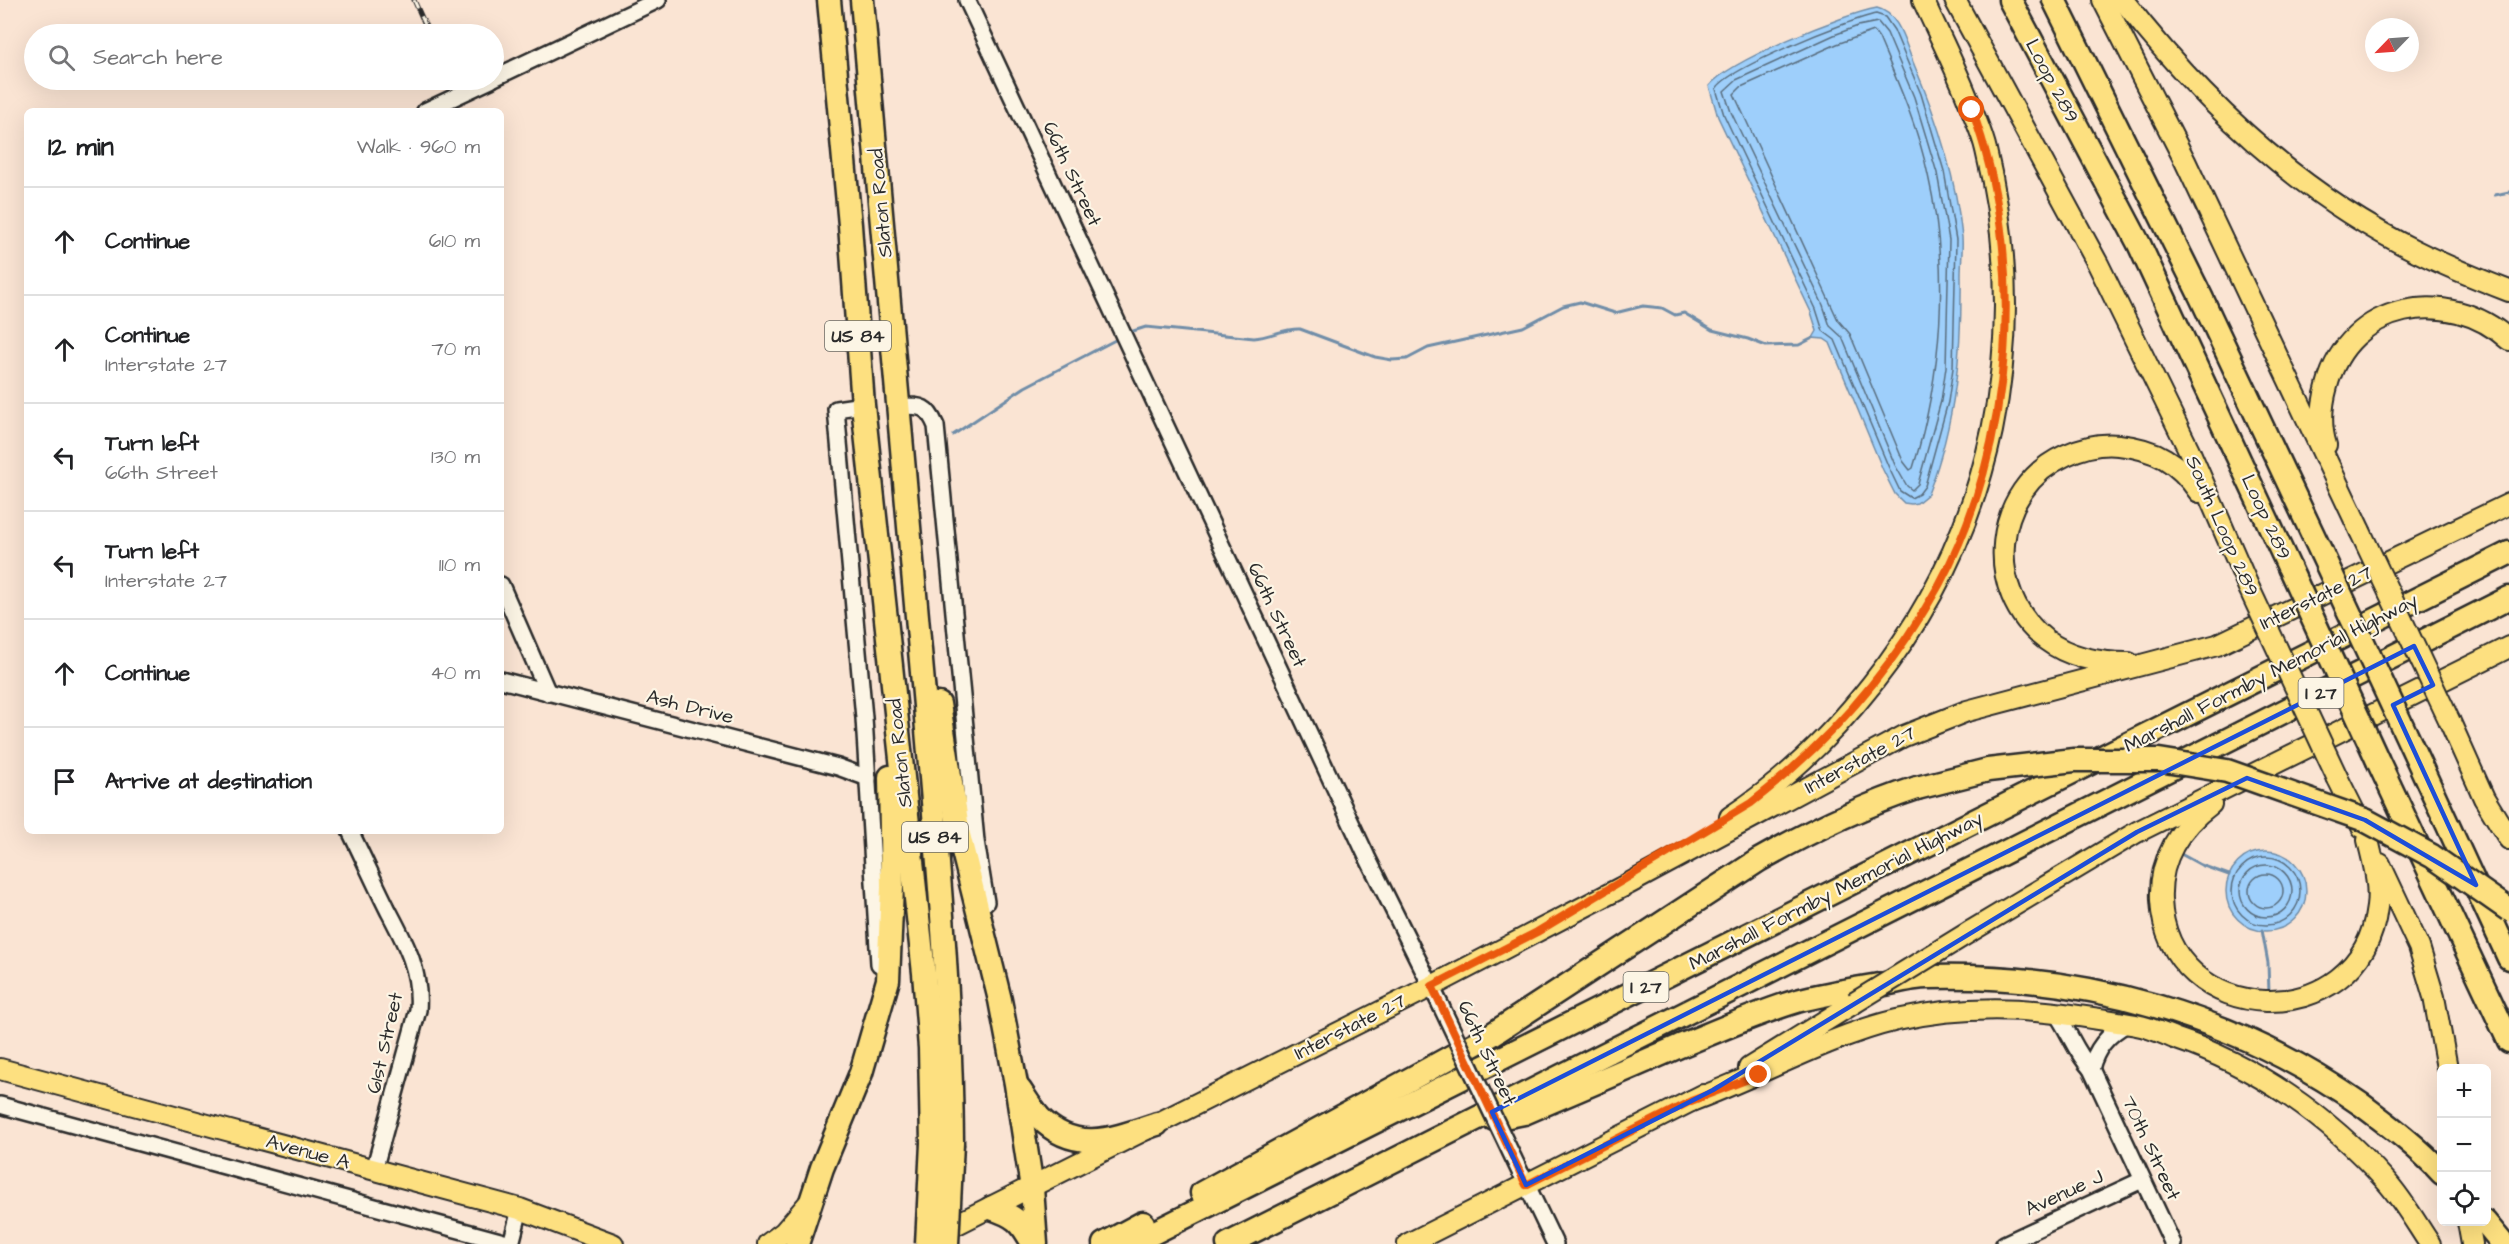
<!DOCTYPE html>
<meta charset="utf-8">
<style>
:root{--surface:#fff;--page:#f6f6f6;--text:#202124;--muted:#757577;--line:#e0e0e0}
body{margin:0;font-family:"Architects Daughter",sans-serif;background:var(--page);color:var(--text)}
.controls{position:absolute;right:18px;bottom:18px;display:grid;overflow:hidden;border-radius:9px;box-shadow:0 6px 24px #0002}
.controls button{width:54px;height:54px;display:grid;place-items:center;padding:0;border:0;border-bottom:2px solid var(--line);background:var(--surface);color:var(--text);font:30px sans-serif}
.compass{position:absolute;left:2365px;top:18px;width:54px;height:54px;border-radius:50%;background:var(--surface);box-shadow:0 6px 24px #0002;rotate:245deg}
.stop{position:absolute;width:18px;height:18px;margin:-14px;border:4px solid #ea580c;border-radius:50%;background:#fff}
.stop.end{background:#ea580c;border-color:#fff;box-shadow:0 2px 6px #0008}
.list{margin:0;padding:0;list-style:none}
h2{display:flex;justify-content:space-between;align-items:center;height:78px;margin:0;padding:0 24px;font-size:26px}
h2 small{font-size:20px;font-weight:400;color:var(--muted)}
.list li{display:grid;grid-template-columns:39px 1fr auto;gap:18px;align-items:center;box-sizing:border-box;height:108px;padding:0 24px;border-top:2px solid var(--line)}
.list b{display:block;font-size:22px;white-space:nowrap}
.list p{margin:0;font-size:20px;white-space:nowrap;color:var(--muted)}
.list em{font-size:20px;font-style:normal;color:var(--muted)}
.icon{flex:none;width:33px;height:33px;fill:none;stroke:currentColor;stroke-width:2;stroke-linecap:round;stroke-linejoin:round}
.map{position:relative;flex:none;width:2509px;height:1244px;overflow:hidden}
.search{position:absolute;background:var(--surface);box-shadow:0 6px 24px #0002;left:24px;top:24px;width:480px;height:66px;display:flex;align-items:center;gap:15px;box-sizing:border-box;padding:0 21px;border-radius:33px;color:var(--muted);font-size:22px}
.panel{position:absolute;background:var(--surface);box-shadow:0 6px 24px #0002;left:24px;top:108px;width:480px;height:726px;border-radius:9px}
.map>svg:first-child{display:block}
.water{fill:#9ecffb;stroke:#708da8;stroke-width:1.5}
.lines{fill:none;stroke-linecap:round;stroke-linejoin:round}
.shore{stroke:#596d7e;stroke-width:1.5}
.stream{stroke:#708da8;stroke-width:3}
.minor-casing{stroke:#2b2b2b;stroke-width:20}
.major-casing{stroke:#2b2b2b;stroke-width:24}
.highway-casing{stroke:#2b2b2b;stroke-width:27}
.minor{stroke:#fcf5e5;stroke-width:15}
.major{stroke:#fde080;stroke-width:20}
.highway{stroke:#fde080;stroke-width:22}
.rail-casing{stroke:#2b2b2b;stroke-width:5}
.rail{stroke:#fcf5e5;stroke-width:3;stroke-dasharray:9;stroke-linecap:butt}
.minor-bridge-casing{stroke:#2b2b2b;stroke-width:20;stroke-linecap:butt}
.major-bridge-casing{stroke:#2b2b2b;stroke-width:24;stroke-linecap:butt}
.highway-bridge-casing{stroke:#2b2b2b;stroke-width:27;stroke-linecap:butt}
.minor-bridge{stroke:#fcf5e5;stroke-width:15}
.major-bridge{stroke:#fde080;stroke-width:20}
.highway-bridge{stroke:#fde080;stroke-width:22}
.route{stroke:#ea580c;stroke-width:8}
.marked{fill:none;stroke:#1d4ed8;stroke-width:4.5;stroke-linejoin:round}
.labels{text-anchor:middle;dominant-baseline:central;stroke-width:4.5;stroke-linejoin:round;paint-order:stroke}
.shield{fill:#fcf5e5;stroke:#6a6863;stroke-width:1.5}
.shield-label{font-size:18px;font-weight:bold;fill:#2b2b2b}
.street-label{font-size:20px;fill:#2b2b2b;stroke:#fcf5e5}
</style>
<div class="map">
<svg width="2509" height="1244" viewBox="0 0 2509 1244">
<rect width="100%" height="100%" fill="#fae4d3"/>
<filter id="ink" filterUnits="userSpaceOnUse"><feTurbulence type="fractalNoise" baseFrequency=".0167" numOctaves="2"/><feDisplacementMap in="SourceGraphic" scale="12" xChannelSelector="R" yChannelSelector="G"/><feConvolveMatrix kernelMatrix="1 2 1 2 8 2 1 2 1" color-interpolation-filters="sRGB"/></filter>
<g filter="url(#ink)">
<g class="water">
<path d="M1877,8C1899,13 1905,43 1913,62C1937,118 1956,177 1962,237C1963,249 1961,262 1961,274C1962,349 1956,423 1928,494L1917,503L1911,504L1904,503L1895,494L1883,470L1830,343L1824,339L1813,338L1817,331L1811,312L1718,117L1709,86C1729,61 1843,14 1877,8Z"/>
<circle cx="2266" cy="891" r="40"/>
</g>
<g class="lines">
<g class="shore">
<path d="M1876,14L1885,17L1894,30L1921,94L1944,171L1956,240L1953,368L1948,402L1925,486L1919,494L1911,498L1900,491L1889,468L1835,340L1823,331L1816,309L1724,115L1716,89C1726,69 1850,19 1876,14Z"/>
<polygon points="1878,22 1887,33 1914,97 1937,173 1949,240 1946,367 1941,401 1918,484 1912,490 1907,486 1895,465 1842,337 1830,326 1823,305 1731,112 1724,91 1736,80 1834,35 1858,26"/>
<path d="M1874,31L1879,38C1898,83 1918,127 1928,175C1950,270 1942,376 1913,468L1910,470L1903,461L1850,334L1838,320L1734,94L1741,87L1837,44Z"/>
<circle cx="2266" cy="891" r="34"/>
<circle cx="2266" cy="891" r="26"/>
<circle cx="2266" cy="891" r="17"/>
</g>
<g class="stream">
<polyline points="2495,195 2509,192"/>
<path d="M1130,332L1146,327L1254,338C1270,337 1285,328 1300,329L1375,357L1392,360L1407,359L1428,348L1523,327L1563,306L1580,302L1615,313L1643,306L1662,308L1675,315L1684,313L1712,330L1748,339L1766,346L1799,345L1813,338"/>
<polyline points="953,435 1025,387 1119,338"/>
<polyline points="2179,853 2201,865 2229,875"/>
<polyline points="2262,930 2268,963 2269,993"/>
</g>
<g class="minor-casing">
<g id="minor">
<polyline points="967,0 1367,857 1441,1006"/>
<polyline points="494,78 658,0"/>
<polyline points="425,111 491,80"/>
<polyline points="863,405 836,409 864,718 879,964"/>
<path d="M900,406C921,406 927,405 936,426L976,841L986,902"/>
<polyline points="501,585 548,693"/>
<polyline points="501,680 838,767 868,778"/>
<path d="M350,831C363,857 375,884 388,910C406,944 421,971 418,1010L374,1170"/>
<path d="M2056,1013C2069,1031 2076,1053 2091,1069L2173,1244"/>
<path d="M2091,1069C2096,1048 2108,1034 2127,1024"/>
<polyline points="0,1105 511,1244"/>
<polyline points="1522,1175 1555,1244"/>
<polyline points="511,1244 520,1209"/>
<polyline points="2004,1244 2142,1180"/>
</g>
</g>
<g class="major-casing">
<g id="major">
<polyline points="1955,0 2098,264 2189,450 2249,588"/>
<polyline points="2103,0 2185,161 2360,531"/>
<path d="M2123,0C2202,102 2300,194 2416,251C2446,266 2478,279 2509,291"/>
<path d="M2326,445C2320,426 2322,404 2327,386C2349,302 2449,285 2509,340"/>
<path d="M2129,663C2100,663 2070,658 2046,640C1982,591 1992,488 2066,455C2083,447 2101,443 2119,445C2156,449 2178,462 2199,492"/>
<polyline points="2450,722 2484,798 2509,839"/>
<polyline points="2338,779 2362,827"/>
<path d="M2211,804C2179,828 2159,859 2161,900C2167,1030 2362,1037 2377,907C2380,884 2373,862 2368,840"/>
<path d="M1730,817C1785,781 1832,735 1872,684C1994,530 2032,340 1986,150C1983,136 1977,123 1972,110C1958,72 1940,37 1923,0"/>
<polyline points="2380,864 2419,947 2434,997 2447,1068"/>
<polyline points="1971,931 2137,832 2509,647"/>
<polyline points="1749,1068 1854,1003"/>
<polyline points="0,1069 520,1209 613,1244"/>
<path d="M1691,1101C1760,1076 1826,1037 1897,1020C1946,1009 1997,1007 2046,1012C2077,1015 2106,1020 2136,1025C2149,1027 2162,1033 2174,1038C2255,1065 2329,1117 2386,1181C2403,1200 2416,1223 2430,1244"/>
<polyline points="2468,1222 2472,1244"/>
<polyline points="935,1235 1432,986 1630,883 1904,736 1967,711 2217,645 2509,504"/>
<polyline points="768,1244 784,1232 808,1204"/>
<polyline points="1408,1244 1703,1095"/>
</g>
</g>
<g class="highway-casing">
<g id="highway">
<polyline points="829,0 850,225 863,405 924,973 930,1048 932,1143"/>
<path d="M862,0C884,235 906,470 925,706C937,851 951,997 952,1143"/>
<polyline points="2010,0 2139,244 2289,567"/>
<polyline points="2054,0 2201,297 2321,552"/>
<polyline points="939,704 959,835 1000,1000 1016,1084 1032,1188 1036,1244"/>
<polyline points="2410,743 2509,958"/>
<polyline points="2378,761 2509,1041"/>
<path d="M1020,1090C1026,1099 1032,1109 1039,1117C1075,1155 1115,1138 1157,1124"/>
<path d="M1494,1119L1524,1113C1576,1091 1628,1069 1680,1046C1719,1030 1757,1013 1797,1001C1826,993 1855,989 1885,984C1899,981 1915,977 1929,977C2084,973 2236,1016 2362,1105C2390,1126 2418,1147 2442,1173"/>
<path d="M1202,1193L1491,1035L1759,860C1810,831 1862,806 1917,788"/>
<path d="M991,1208C1015,1216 1021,1221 1033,1244"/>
<polyline points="2485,1222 2503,1244"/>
<polyline points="797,1244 822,1168 861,1073 888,980 892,887 890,777"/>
<polyline points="1104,1244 1143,1223"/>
<polyline points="1131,1244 2509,553"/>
<polyline points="1228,1244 2509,598"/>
</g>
</g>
<use href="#minor" class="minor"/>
<use href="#major" class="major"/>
<use href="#highway" class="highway"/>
<g class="rail-casing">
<polyline id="rail" points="414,0 427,29"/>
</g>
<use href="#rail" class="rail"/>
<g class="minor-bridge-casing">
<polyline id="minor-bridge" points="1441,1006 1520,1172"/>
</g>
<g class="major-bridge-casing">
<g id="major-bridge">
<polyline points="2360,531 2450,722"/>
<polyline points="2249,588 2338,779"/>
<polyline points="1854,1003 1971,931"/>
</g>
</g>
<g class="highway-bridge-casing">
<g id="highway-bridge">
<polyline points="2321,552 2410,743"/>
<polyline points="2289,567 2378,761"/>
<polyline points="1917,788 1988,770 2074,760 2159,760 2227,771 2365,820 2432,856 2509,910"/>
<polyline points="927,1244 932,1143"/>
<polyline points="947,1244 952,1143"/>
</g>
</g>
<use href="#minor-bridge" class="minor-bridge"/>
<use href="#major-bridge" class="major-bridge"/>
<use href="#highway-bridge" class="highway-bridge"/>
</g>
</g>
<g class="lines" filter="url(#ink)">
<path class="route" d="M1759,1075L1691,1101L1526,1185L1432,986L1537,932L1751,803C1828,743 1892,670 1939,585C2014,446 2027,257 1972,110"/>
</g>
<path class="marked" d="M2414,646L2433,685L2393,705L2476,885L2365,820L2247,778L2137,832L1713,1090L1526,1185L1492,1112Z"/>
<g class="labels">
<g class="shield">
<rect x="825" y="321" width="66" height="30" rx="4.5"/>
<rect x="2298.5" y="678" width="45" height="30" rx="4.5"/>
<rect x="902" y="822" width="66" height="30" rx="4.5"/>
<rect x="1623.5" y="972" width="45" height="30" rx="4.5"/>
</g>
<g class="shield-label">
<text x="858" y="336">US 84</text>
<text x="2321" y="693">I 27</text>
<text x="935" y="837">US 84</text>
<text x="1646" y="987">I 27</text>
</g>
<g class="street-label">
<text transform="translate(2052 81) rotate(62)">Loop 289</text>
<text transform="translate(1072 174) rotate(65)">66th Street</text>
<text transform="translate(881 203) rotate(-95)">Slaton Road</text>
<text transform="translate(2266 517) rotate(65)">Loop 289</text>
<text transform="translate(2222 526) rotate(66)">South Loop 289</text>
<text transform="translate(2316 598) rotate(-26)">Interstate 27</text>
<text transform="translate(1277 615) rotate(65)">66th Street</text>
<text transform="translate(2271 673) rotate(-27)">Marshall Formby Memorial Highway</text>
<text transform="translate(690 707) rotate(14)">Ash Drive</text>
<text transform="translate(900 753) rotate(-96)">Slaton Road</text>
<text transform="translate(1860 760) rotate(-28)">Interstate 27</text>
<text transform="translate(1836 891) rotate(-27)">Marshall Formby Memorial Highway</text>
<text transform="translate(1350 1027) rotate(-27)">Interstate 27</text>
<text transform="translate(385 1043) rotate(-77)">61st Street</text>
<text transform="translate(1487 1053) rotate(65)">66th Street</text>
<text transform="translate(2151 1148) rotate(65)">70th Street</text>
<text transform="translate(308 1152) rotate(15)">Avenue A</text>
<text transform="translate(2064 1193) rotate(-25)">Avenue J</text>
</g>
</g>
</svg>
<div class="controls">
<button>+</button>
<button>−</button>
<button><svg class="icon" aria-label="locate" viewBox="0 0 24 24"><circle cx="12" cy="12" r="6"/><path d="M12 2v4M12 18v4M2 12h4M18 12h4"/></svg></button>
</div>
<svg class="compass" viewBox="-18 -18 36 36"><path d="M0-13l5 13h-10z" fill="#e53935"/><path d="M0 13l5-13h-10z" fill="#757577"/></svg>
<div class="stop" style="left:1972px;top:110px"></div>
<div class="stop end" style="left:1759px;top:1075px"></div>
<div class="search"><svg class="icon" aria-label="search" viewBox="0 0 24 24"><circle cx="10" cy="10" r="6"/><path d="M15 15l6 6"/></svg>Search here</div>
<section class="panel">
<h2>12 min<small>Walk · 960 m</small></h2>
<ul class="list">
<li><svg class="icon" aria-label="ahead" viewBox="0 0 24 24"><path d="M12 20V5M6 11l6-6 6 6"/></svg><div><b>Continue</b></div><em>610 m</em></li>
<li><svg class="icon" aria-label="ahead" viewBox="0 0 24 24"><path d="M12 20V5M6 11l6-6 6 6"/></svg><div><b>Continue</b><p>Interstate 27</p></div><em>70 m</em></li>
<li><svg class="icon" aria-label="left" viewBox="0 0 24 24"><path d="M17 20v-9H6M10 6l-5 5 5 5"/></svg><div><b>Turn left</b><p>66th Street</p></div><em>130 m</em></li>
<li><svg class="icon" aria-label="left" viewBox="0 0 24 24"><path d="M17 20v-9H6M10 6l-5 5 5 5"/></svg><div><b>Turn left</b><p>Interstate 27</p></div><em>110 m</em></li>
<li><svg class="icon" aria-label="ahead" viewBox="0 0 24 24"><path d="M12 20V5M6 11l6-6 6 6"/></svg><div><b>Continue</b></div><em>40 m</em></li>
<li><svg class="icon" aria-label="arrive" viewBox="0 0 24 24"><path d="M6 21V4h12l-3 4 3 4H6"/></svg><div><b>Arrive at destination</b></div></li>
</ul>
</section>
</div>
